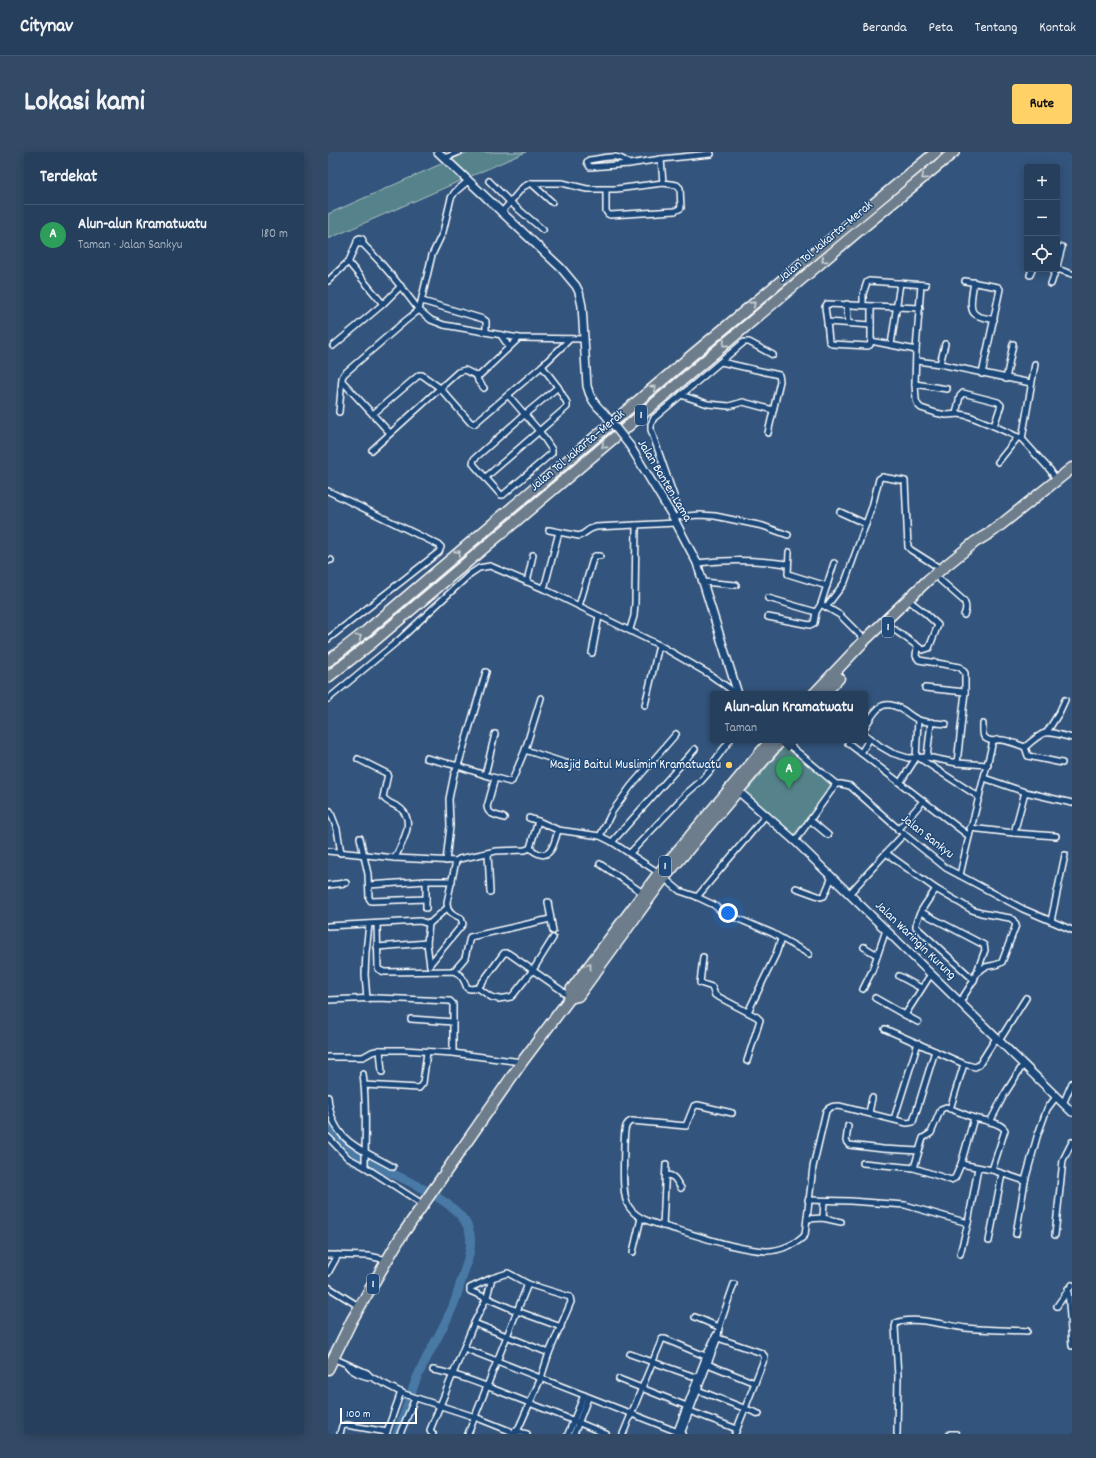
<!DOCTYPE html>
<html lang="id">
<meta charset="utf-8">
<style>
:root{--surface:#263f5d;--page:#324a66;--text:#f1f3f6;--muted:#a4afbc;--line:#425872;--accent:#ffd166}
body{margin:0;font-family:Dekko,sans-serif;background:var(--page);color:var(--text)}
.controls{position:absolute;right:12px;top:12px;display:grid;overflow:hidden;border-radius:4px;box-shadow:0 2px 10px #0003}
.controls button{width:36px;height:36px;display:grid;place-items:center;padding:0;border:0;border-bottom:1px solid var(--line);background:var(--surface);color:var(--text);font:20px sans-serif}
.scale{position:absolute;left:12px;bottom:10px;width:77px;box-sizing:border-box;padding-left:4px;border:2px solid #fff;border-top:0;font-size:11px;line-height:14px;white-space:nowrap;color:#fff;-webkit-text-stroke:3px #1f4a7a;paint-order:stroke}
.you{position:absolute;left:400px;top:761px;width:14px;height:14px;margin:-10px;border:3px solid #fff;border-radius:50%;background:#1a73e8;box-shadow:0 0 0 6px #1a73e833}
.badge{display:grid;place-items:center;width:26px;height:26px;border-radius:50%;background:var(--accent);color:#fff;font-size:13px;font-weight:700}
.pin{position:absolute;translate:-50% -33px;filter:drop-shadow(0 1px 2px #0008)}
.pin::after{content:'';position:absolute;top:21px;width:14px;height:12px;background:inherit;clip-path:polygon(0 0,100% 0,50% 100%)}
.popup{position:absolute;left:382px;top:539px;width:158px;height:52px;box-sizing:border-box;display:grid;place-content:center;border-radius:4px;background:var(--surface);filter:drop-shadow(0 1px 3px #0005);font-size:13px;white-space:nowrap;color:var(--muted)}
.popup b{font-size:15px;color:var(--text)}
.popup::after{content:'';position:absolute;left:50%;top:100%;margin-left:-8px;border:8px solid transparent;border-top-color:var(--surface)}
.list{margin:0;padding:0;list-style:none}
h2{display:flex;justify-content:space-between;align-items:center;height:52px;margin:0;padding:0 16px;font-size:17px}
h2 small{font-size:13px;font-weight:400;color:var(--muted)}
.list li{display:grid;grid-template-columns:26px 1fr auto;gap:12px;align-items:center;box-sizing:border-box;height:60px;padding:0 16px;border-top:1px solid var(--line)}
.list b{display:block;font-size:15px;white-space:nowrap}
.list p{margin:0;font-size:13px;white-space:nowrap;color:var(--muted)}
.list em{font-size:13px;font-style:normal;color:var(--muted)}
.icon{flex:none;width:22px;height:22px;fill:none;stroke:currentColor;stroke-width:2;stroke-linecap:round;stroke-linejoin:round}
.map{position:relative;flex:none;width:744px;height:1282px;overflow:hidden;border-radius:4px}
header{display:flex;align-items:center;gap:24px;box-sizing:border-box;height:56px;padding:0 20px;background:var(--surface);border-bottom:1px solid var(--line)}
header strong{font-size:19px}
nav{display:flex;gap:22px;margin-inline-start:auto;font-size:14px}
.intro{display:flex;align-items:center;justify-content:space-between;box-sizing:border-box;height:96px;padding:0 24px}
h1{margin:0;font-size:28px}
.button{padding:10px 18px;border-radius:4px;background:var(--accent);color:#111;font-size:14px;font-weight:700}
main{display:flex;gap:24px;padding:0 24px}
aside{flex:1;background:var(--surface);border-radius:4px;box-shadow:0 2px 10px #0003}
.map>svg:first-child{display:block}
.green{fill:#56838b;stroke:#aac1c5}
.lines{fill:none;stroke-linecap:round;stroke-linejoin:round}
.river{stroke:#4879a5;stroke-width:9}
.street-casing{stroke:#fff;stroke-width:8}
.secondary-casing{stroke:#fff;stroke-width:10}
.highway-casing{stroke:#fff;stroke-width:13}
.street{stroke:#1f4a7a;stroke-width:5}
.secondary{stroke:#1f4a7a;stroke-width:7}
.highway{stroke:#6d7d8c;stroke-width:10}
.secondary-bridge-casing{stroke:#fff;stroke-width:10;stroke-linecap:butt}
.secondary-bridge{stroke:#1f4a7a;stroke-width:7}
.oneway{stroke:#ccd2d7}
.poi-dot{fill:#ffd166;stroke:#1f4a7a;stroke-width:1.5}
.labels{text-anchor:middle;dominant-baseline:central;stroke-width:3;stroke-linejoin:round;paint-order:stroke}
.shield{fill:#1f4a7a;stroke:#bcc9d7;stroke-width:1}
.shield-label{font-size:12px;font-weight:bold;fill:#fff}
.street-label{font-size:13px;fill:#fff;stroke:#1f4a7a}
.poi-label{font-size:13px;fill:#fff;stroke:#1f4a7a;text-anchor:end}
</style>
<header>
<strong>Citynav</strong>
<nav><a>Beranda</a><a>Peta</a><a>Tentang</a><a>Kontak</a></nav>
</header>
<div class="intro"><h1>Lokasi kami</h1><a class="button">Rute</a></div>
<main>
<aside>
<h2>Terdekat<small></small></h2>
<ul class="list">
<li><span class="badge" style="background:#2e9e5b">A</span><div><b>Alun-alun Kramatwatu</b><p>Taman · Jalan Sankyu</p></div><em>180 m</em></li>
</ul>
</aside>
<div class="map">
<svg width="744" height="1282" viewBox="0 0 744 1282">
<rect width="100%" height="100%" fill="#33547c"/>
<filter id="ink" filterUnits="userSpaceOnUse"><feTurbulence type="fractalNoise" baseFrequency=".025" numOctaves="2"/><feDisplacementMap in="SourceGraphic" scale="8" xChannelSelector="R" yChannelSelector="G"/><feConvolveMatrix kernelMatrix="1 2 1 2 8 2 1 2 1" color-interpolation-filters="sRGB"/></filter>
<g filter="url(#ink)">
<g class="green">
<polygon points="140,0 198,0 0,87 0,62"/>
<polygon points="458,592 504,634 464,685 418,640"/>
</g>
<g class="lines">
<path class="river" d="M0,968C14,997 45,1013 74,1026C93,1035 130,1054 139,1073C147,1088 140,1108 135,1123C132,1132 130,1141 127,1149C116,1178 97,1204 86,1233C80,1249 76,1266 69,1282"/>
<g class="street-casing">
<g id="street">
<polyline points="117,6 131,0"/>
<polyline points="333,7 383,2"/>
<path d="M301,12C289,0 278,6 261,8L259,10L262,15L301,12L333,7L335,31"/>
<polyline points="161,29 182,50 215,78"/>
<polyline points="203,31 224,50"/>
<polyline points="173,61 195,35 203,31 234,31 259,37 288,37 335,31 349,33 352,36 353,56 347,59 282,63 280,62 278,59 278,37"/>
<circle cx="32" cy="89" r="3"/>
<path d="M34,91C55,112 73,134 91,158"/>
<polyline points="20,110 55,152 73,134"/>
<polyline points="729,114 734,95"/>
<polyline points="729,117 744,122"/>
<polyline points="702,123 704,117"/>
<polyline points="0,129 21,109 29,90"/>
<polyline points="637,129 670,135 672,137 654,222"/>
<path d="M646,130C645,137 640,158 647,162C651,166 661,166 666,168"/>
<polyline points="572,131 563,193 588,198"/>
<polyline points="723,132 728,117"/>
<polyline points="593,133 588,198 587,232 588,248 590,253 593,256 608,261 618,263 631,262 641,264 666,274 694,287 722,318 729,329"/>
<polyline points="94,149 155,167 158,169 158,180"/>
<polyline points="519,152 520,171"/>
<polyline points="535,153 535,142 539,130 541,129 598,133"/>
<polyline points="543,154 543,173 499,170 497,155 499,152 592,156"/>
<polyline points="91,158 104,103 115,80 123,46 127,40 140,29"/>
<polyline points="499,170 501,189 504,192 540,194 542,193 543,189"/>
<polyline points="543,173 543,189 563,193"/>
<polyline points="173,183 181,195"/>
<polyline points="5,194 55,152"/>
<polyline points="589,209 612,212 703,231"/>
<polyline points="393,210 451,223 452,229 440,281"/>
<polyline points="612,212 617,192"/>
<polyline points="149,224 150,229 156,236"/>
<polyline points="678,227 685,192"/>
<polyline points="14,229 62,281"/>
<polyline points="587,232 619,237"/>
<polyline points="180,243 212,280 224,298 224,301 175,343 173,343 147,314 145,311 146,307 196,263 230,235 214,214"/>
<polyline points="353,243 380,252 401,254 415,250 445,258"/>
<polyline points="11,260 14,226 16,222 76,170 91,158 103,168 116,173 191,186 256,187"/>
<polyline points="45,262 91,223 94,223 112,236 142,270 146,272 214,214 242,187"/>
<polyline points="628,262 632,244 635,241 670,250 673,253 666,274"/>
<polyline points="694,287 707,212"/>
<polyline points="44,298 130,220 137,218 149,224 152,223 191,186"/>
<polyline points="670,310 690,285"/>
<polyline points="157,326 239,255 239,251 230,235"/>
<polyline points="0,339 111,393 113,395 111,400 0,487"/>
<polyline points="512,360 538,372"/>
<polyline points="353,364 323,278 323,272 326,266 416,190 421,190 445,203"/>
<polyline points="345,365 372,363 387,364 435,374 460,383"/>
<path d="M221,378L251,384C258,382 258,377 268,375L348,371"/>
<polyline points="461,400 460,422 499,434"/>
<polyline points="0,409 3,408"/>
<path d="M369,411C399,407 430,408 459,412"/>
<path d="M611,427L636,449C639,455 638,458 636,463"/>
<polyline points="199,430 205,403"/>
<polyline points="375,430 408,433"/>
<polyline points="216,437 231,380"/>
<polyline points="440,446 488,460 493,452 512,463 537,488"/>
<polyline points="493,452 506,411"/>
<polyline points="251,454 265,407 267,404 272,404"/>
<polyline points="498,455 517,430 544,355 551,327 554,325 577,329 580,395 583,398 613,417"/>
<polyline points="440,465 482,473 486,471 488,460"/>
<polyline points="561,474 595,498 601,496 610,473 597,461 584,451"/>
<polyline points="302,477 306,464 307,451 308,373"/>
<polyline points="589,494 588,504 591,508 632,515 637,521 637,540 629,611"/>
<polyline points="264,501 271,464"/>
<polyline points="597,536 637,540"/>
<polyline points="0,547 71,488 142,422 151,416 162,414 216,437 331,493 381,522 409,542"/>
<polyline points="317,553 331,493"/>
<polyline points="590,568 588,606 572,631 641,684"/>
<path d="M655,572C655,582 653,587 665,589"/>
<path d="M537,575C548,558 553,545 575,558C580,561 585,566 591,568C599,571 610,571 618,572"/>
<polyline points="719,580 731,561 737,548"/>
<polyline points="537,582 552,594 564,601 580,606 599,605 629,611 660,613"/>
<polyline points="455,588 508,632 513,632 522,634 576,682 618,716 695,757 744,778"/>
<polyline points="520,591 572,631"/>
<path d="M697,595C719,576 717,579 744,586"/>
<polyline points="197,598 237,611 250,613"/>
<polyline points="533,601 542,586"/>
<polyline points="599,605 603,570"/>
<polyline points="98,606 130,614 158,520"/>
<polyline points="591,606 651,645"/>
<path d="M30,607L60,622L55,645C60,652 67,652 73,657C88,670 73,692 67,706"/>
<polyline points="157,623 167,582"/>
<path d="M167,626L159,655C160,663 169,663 176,666"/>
<polyline points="656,626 697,640 744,651"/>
<polyline points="2,659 9,677 13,701"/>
<polyline points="201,666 210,669"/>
<polyline points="482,668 500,683"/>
<polyline points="642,676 686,681 728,684"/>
<polyline points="570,678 595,649"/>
<polyline points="686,681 697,640"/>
<polyline points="272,684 284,660 303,634 348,582"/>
<polyline points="32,686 40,722 41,746 43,749 98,747 98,729"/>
<polyline points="467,689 508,632"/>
<polyline points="284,690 367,597"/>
<path d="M202,696C221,713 226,694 230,678"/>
<path d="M0,699L67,706L128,709L119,750C119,760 125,762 133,766L135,772L102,812"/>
<polyline points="160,701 162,740"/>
<polyline points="302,701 359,641 373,629 382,619 388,607 402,588"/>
<polyline points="558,701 576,682"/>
<polyline points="118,709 122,674 121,647 126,622 130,614 157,623 182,630 184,629 197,598 213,546"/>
<polyline points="128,709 131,707 168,699 197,698 202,696 210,669 230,678 272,684 284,690 331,721"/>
<polyline points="272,712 315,741"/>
<path d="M632,723C642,678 654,634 665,589C674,585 688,592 697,595L700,604L734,611"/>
<polyline points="336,726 352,739 367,744 386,753 394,760 444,781 481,802"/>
<polyline points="0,733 18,731"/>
<polyline points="41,733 98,729 124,729"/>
<polyline points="468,736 493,745 496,744 504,725"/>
<path d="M608,737C602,746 587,764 588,775L646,828"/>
<path d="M521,742L558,701L608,737L644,758L653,761L682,766L685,768L688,773L674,810C669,814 663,813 657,815C653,817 652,820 648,821"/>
<polyline points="369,745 438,663"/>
<polyline points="98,747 98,756"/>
<polyline points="220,750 225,779"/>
<polyline points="593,760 656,793 657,798 646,828 632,850"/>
<polyline points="723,769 737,703"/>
<path d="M49,772L50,817L56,820L126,819C134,823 136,828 139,836L143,837L150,836L163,845L170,847L183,845L186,842L205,818L225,786"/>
<polyline points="101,772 119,756"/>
<polyline points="0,774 92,769 101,772 99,791"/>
<polyline points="49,795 99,791 102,814"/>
<polyline points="536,795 549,803"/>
<polyline points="375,805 372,831 384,835 387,843 429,865 432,868 419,909"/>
<polyline points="126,819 137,806 142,785 222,767"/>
<polyline points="571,824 593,836"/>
<polyline points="150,836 176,801 180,801 183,803 233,838 242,846"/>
<polyline points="535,837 544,819 558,778"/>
<polyline points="547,846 577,863 603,822"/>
<polyline points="39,847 37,823 38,800 41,772"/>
<polyline points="0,848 49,846 122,849 125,852 125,901"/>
<polyline points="420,860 448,802 453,787"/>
<polyline points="577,863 590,870"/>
<polyline points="83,867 125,870"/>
<polyline points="557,877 636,912 647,915 651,913 668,886"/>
<polyline points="671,889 698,846"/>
<polyline points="52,898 54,920"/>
<polyline points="0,905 35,905 44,900 52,898 75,898 125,901 193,910"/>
<path d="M35,922C39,953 37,984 37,1015"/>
<polyline points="36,933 91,936 95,931 99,900"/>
<path d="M0,945C4,990 30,995 65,1015"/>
<polyline points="735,952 744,931"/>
<polyline points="622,957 636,912"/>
<path d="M404,961L370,953L366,954L358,974L304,969C295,971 297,984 296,992C296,1007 293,1044 301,1055C304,1059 308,1063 312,1065C323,1072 338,1074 350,1078C377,1086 411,1098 439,1099C450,1099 470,1092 477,1083L485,1015L498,959C502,954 506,954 511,954L579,971L585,970L607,899"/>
<polyline points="541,961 544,946"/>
<path d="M646,966C655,968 672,970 677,978L664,1018"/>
<polyline points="566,967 590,891"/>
<polyline points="662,970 676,943 695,913"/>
<polyline points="520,974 518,989 521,993 555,997 591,999 586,1016 623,1028 627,1026 633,1012 664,1018 697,1029 709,985 719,957 728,945"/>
<polyline points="0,985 20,1006 37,1015 96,1053"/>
<polyline points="591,999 595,986 603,981 613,957 618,955 646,966 633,1012"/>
<polyline points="535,1011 586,1016"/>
<path d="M338,1023C347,1023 348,1029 353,1036"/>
<polyline points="480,1048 522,1049 577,1053 640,1071"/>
<polyline points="495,1066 496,1049"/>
<polyline points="479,1067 495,1066 513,1070"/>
<polyline points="335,1074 338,1012"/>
<polyline points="688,1082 697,1029"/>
<polyline points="727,1083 735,1008 744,990"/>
<polyline points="661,1089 674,1022"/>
<polyline points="305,1100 313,1066"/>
<polyline points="632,1102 640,1071 650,1016"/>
<polyline points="0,1103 41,1104 59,1108"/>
<polyline points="0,1121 10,1103"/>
<polyline points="200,1132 189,1159 233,1175"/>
<polyline points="0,1135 32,1155"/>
<polyline points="740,1137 744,1194"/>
<polyline points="729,1154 744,1133"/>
<polyline points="367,1165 391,1175"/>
<polyline points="146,1171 221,1201"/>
<polyline points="387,1185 434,1201 437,1205 407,1282"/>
<polyline points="136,1196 355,1282"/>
<polyline points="302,1202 373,1227"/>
<polyline points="5,1206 39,1221 43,1225 76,1242 147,1265 182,1279 185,1282"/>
<polyline points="377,1211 427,1231"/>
<path d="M19,1213C22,1219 36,1225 43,1225"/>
<path d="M105,1218C133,1223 160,1235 186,1245C217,1257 247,1269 278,1282"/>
<polyline points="291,1227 361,1255"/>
<polyline points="367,1237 431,1262"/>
<polyline points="359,1258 409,1277"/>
<polyline points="187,1279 199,1282"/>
<polyline points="12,1282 14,1274 19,1273 59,1280"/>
<polyline points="58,1282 73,1240"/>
<polyline points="72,1282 87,1246"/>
<polyline points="105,1282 102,1278 146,1171 159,1145 164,1126"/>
<polyline points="140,1282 189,1159 142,1139 142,1136 164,1126 180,1121 200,1132 242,1145 243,1150 221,1201 213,1226 188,1282"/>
<polyline points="240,1282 256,1243"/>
<polyline points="246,1282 260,1246"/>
<polyline points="295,1282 334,1187 337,1187 382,1206"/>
<polyline points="348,1282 378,1204 388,1183"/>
<polyline points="353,1282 390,1185 391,1175 406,1132"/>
<path d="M569,1282L570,1224L567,1175L568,1171C585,1163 619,1174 638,1176C658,1178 679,1178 699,1179"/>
<polyline points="622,1282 628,1282"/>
</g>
</g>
<g class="secondary-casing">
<g id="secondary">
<path d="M110,0L233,116L248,134L251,140L254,154L259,234C262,246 267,253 276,261"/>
<polyline points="302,294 345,365 369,411 410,542"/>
<polyline points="410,639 467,689 744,960"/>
</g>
</g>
<g class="highway-casing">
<g id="highway">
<polyline points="0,509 37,480 363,204 608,0"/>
<polyline points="0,525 45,490 528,81 626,0"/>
<polyline points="486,542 537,488 600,428 647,390 665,379 744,316"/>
<polyline points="496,542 511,526"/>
<polyline points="242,846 250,844 336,726 453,588"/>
<polyline points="0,1217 24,1168 72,1086 194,910 242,846 243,838 331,721 443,588"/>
</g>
</g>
<use href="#street" class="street"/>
<use href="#secondary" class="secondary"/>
<use href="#highway" class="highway"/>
<g class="secondary-bridge-casing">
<polyline id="secondary-bridge" points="276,261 302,294"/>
</g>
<use href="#secondary-bridge" class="secondary-bridge"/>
</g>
<defs><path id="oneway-chevron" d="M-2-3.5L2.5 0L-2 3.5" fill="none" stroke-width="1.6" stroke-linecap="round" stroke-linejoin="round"/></defs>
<g class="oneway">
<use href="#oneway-chevron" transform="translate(596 25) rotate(140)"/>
<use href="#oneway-chevron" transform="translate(496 108) rotate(140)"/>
<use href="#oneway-chevron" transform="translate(425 152) rotate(-40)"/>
<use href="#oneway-chevron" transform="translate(397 192) rotate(140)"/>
<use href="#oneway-chevron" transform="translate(326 236) rotate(-40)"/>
<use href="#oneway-chevron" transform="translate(276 294) rotate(140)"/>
<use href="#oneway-chevron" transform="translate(130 401) rotate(-40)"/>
<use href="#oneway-chevron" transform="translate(31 485) rotate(-38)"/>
<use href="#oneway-chevron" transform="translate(261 814) rotate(-53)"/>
</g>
</g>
<circle class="poi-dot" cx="401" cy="613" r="4"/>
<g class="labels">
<g class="shield">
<rect x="307" y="253" width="12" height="20" rx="3"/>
<rect x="554" y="465" width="12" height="20" rx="3"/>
<rect x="331" y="704" width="12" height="20" rx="3"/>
<rect x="39" y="1122" width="12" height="20" rx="3"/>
</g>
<g class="shield-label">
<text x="313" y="263">1</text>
<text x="560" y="475">1</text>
<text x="337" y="714">1</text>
<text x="45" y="1132">1</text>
</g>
<g class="street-label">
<text transform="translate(498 90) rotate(-40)">Jalan Tol Jakarta–Merak</text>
<text transform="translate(250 299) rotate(-40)">Jalan Tol Jakarta–Merak</text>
<text transform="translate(336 329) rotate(59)">Jalan Banten Lama</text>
<text transform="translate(599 685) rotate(38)">Jalan Sankyu</text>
<text transform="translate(587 789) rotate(44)">Jalan Waringin Kurung</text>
</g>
<g class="poi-label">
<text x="393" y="613">Masjid Baitul Muslimin Kramatwatu</text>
</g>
</g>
</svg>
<div class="controls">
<button>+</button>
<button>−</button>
<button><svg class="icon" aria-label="locate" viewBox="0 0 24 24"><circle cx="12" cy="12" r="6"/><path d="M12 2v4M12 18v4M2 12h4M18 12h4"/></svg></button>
</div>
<div class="scale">100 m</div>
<div class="you"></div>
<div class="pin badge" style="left:461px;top:637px;background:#2e9e5b">A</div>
<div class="popup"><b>Alun-alun Kramatwatu</b>Taman</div>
</div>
</main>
